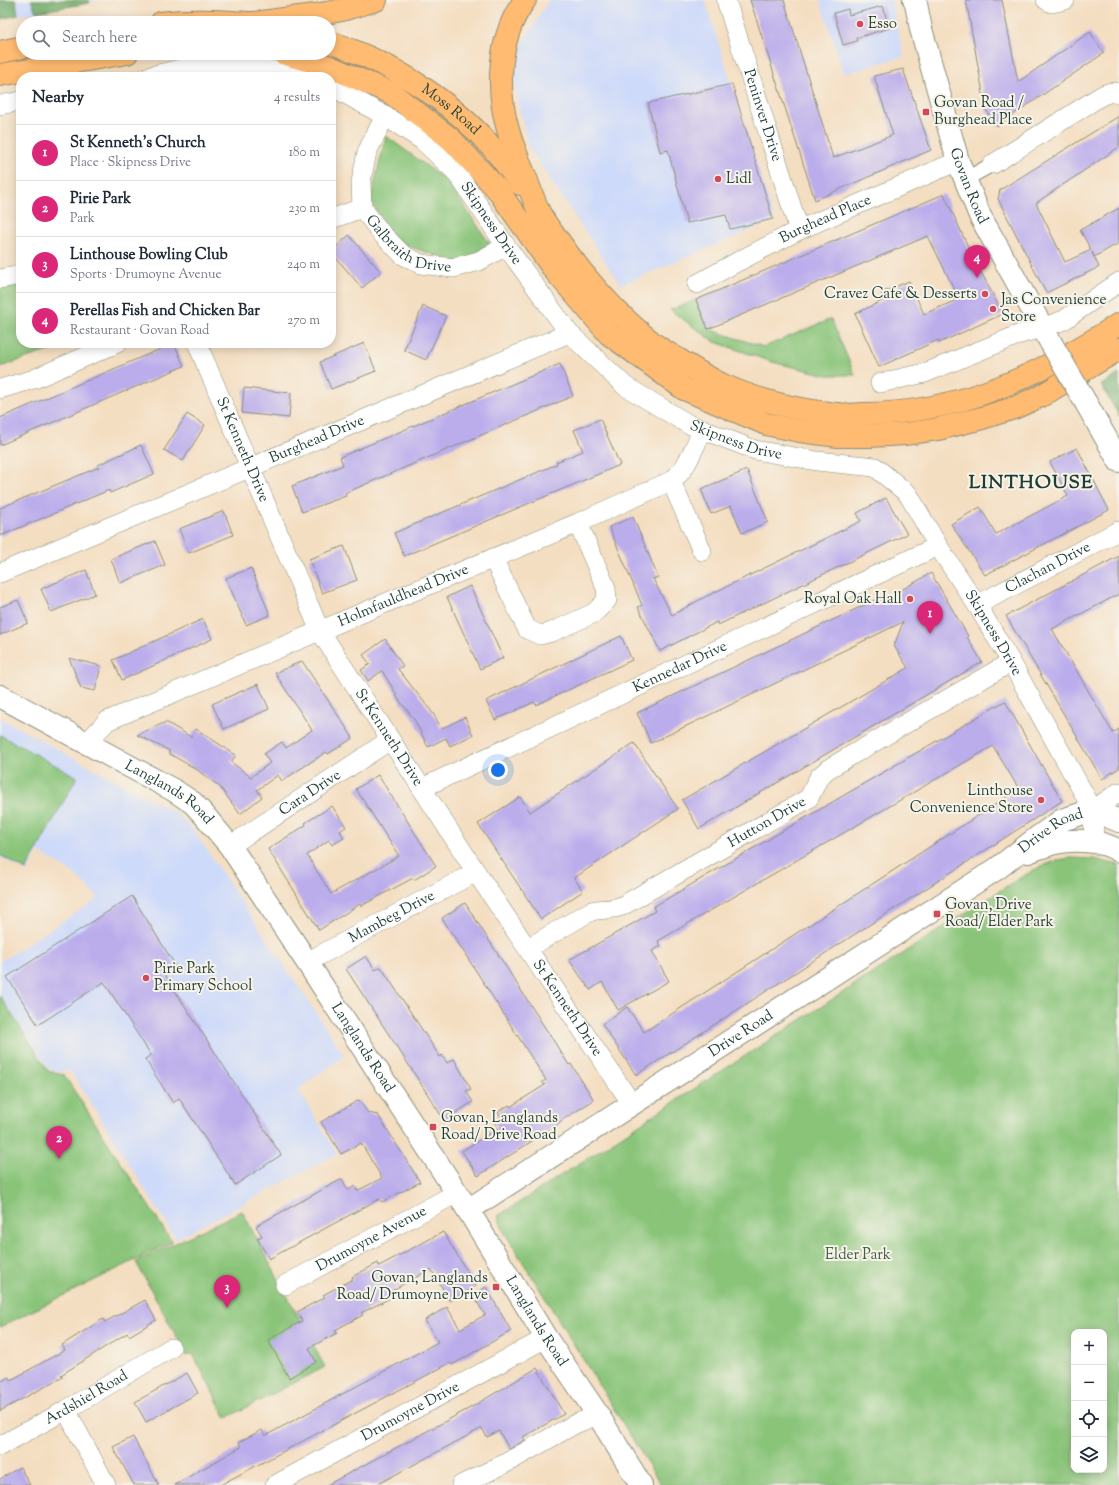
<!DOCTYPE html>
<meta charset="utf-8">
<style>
:root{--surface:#fff;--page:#f2f2f3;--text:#1f2937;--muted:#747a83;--line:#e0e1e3;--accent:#db2777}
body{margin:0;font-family:"Sorts Mill Goudy",serif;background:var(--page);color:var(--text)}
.controls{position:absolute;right:12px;bottom:12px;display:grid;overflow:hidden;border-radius:8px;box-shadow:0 2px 10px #0003}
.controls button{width:36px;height:36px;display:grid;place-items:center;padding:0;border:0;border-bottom:1px solid var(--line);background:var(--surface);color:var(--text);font:20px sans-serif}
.you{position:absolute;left:498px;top:770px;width:14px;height:14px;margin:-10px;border:3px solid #fff;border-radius:50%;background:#1a73e8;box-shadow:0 0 0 6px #1a73e833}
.badge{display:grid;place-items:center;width:26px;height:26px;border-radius:50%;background:var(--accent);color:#fff;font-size:13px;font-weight:700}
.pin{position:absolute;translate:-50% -33px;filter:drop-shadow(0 1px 2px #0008)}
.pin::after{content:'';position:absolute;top:21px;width:14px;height:12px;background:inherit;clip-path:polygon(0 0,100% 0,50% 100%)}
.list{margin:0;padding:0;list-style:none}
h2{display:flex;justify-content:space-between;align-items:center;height:52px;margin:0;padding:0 16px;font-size:17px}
h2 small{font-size:13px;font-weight:400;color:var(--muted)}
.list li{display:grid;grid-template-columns:26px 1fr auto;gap:12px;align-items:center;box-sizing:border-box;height:56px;padding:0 16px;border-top:1px solid var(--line)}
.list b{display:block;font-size:15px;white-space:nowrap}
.list p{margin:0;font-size:13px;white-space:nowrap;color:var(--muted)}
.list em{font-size:13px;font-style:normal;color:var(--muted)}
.icon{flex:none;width:22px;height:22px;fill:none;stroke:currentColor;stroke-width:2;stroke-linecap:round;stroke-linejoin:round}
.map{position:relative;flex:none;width:1119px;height:1485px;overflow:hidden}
.search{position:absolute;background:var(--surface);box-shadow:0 2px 10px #0003;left:16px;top:16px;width:320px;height:44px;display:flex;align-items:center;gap:10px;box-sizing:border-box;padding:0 14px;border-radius:22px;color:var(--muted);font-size:15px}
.panel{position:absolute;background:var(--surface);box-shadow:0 2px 10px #0003;left:16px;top:72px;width:320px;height:276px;border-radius:16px}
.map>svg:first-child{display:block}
.built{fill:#cedafa}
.green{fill:#89c479;stroke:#548056;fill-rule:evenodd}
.forest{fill:#6eaa69;stroke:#46744e}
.building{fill:#bbadec}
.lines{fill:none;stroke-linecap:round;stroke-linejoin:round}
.pedestrian-casing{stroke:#8a8e7a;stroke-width:16}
.minor-casing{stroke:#8a8e7a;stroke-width:20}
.tertiary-casing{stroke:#8a8e7a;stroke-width:24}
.primary-casing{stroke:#8a8e7a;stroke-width:24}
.pedestrian{stroke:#fff;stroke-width:14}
.minor{stroke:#fff;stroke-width:19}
.tertiary{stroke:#fff;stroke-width:22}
.primary{stroke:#ffbb71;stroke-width:22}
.tertiary-bridge-casing{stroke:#8a8e7a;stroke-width:24;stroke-linecap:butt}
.tertiary-bridge{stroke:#fff;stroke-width:22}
.poi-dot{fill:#d1495b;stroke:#f7f3e8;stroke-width:1.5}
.labels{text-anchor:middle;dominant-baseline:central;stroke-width:4;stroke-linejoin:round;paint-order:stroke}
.poi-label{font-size:15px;fill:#1f3d34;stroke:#f7f3e8;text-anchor:start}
.street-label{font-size:15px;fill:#1f3d34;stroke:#f7f3e8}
.park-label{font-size:15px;fill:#3a5f45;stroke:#f7f3e8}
.district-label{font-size:19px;font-weight:bold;letter-spacing:1px;fill:#1f3d34;stroke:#f7f3e8}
</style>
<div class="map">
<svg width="1119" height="1485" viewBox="0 0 1119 1485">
<rect width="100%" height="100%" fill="#f7f3e8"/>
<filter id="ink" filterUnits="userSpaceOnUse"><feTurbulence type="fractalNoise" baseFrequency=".025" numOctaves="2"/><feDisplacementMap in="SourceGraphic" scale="8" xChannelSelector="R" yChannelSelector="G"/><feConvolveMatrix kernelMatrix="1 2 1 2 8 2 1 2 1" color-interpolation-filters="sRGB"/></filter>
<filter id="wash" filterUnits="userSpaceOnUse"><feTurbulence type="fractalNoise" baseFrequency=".012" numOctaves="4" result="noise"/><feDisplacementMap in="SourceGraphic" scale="16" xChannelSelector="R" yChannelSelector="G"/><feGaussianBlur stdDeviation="0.9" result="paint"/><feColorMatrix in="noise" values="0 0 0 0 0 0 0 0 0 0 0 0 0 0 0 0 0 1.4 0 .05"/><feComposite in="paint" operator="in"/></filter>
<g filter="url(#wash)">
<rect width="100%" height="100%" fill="#f4dec1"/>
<g class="built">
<polygon points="0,0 104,0 0,19"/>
<polygon points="549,0 705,0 774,218 772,221 621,285 530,150 519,107 513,71 523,43"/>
<polygon points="820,0 891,0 904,56 844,74"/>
<polygon points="0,718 177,814 194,831 345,1056 298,1089 337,1154 176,1239 70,1070 60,1072 53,1071 47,1067 0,995 0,962 99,898 73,873 38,852 27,872 0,857"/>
</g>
<g class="green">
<polygon points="386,136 447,181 490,244 460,264 397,242 370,201"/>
<polygon points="21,280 21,343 71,343 0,367 0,284"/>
<polygon points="696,300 708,329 764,347 831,319 855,375 827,375 772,362 715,342 670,310"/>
<polygon points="0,735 77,777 26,870 0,855"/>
<path d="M1070,858L1094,859L1119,865V1485H661L503,1230L498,1216L1018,879C1035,869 1050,861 1070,858ZM1074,1332H1104V1470H1074Z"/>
<polygon points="0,996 48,1071 64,1075 172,1242 0,1327"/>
<polygon points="242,1211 325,1367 226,1418 193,1354 187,1356 136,1262"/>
</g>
<g class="forest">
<polygon points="0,0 16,0 18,15 0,19"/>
<polygon points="31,0 89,0 90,3 36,12"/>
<polygon points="1119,374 1119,416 1101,385"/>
</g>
<g id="blocks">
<g class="building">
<polygon points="750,0 784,0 833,158 893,135 874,76 903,69 931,150 815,200"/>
<polygon points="966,0 1002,0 1018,82 1090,32 1104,53 997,126 986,110"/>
<polygon points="883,6 889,28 856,38 857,41 843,45 834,13 848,9 849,15"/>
<polygon points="732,84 773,219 730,229 726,215 687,223 668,150 660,152 648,103"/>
<polygon points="1119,116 1119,147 1036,203 1065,262 1091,250 1080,230 1119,208 1119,243 1094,257 1092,252 1099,267 1046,293 998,199 1000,190"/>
<polygon points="944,194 970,251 1003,314 939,343 938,340 879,367 855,314 884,300 881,293 909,281 924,314 959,299 928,236 708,329 696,300"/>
<polygon points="349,235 381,272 362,288 331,252"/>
<polygon points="423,306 446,316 426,360 404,350"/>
<polygon points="174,343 184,366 0,445 0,418"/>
<polygon points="364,343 376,371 331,389 320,362"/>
<polygon points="560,364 573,396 345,493 346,496 302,512 292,486 343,465 340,457"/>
<polygon points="244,388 291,393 289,418 242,413"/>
<polygon points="187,414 205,425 183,461 164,450"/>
<polygon points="600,419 620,465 404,556 394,533 557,464 556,462 583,451 574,430"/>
<polygon points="141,445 154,474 110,493 109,490 0,536 0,508 99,467 98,465"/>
<polygon points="1077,448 1109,510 985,575 951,524 980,507 996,534 1068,496 1050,462"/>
<polygon points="747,470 768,522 742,533 731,506 711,514 701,489"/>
<polygon points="886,498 907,534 718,625 717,622 660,651 638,607 642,605 609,527 633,517 658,577 653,579 672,615 705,597 861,521 857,513"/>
<polygon points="224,511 233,535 189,553 179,529"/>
<polygon points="155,541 165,565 120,583 111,559"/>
<polygon points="344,546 357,580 322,593 309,559"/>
<polygon points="1119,556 1119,594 1052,629 1113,733 1119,729 1119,768 1102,779 1006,616"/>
<polygon points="251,568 270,615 246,625 226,578"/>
<polygon points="86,570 95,594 51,612 41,589"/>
<polygon points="931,573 968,636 967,637 982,662 699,829 682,800 908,668 894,646 903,622 651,743 637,713 875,600 877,604"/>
<polygon points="470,586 503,658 480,669 447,597"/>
<polygon points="18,600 28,623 0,635 0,607"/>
<polygon points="203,619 212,639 122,680 113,660"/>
<polygon points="621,636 632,660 536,705 534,702 495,720 486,701"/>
<polygon points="385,639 403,666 398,669 435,716 441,729 465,717 473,735 450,746 446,738 428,747 414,719 396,696 397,695 382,671 368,681 361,670 370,664 363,655"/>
<polygon points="69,658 101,666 95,691 81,688"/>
<polygon points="302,661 353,738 328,754 326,752 282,781 278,775 257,790 262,797 240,814 220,787 196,769 168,753 170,751 137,735 166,722 191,737 196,729 236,755 231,762 251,777 270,763 264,754 282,742 286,748 312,730 275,673"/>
<polygon points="258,684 269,709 224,729 212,704"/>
<polygon points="1005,701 1062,801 636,1075 602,1024 627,1007 644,1032 1019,789 993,746 658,941 661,946 652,951 669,981 618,1010 602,982 590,990 569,960 655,911 653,907"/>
<polygon points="634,743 678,809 574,878 583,891 541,919 478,824 520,797 530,812"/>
<polygon points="378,775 436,866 414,880 413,878 361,906 360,904 319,930 268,849 306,825 305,823 332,806 346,827 340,831 344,838 332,845 329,840 307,855 331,894 399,856 356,789"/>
<polygon points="132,896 175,965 163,972 281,1155 235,1185 179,1098 173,1103 145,1059 151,1055 104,982 38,1025 7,977"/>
<polygon points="465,903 569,1065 571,1064 594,1100 559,1122 560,1123 478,1176 462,1151 498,1128 495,1123 502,1119 498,1112 509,1105 510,1107 545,1085 542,1082 546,1080 442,918"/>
<polygon points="366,956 375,970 381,967 440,1057 442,1055 447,1063 454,1059 471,1089 466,1091 473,1102 444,1120 414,1073 346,969"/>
<polygon points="359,1100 368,1113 378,1115 420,1182 382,1202 379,1199 269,1259 257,1238 262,1236 256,1226 342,1179 348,1190 355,1186 357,1191 382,1178 361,1143 341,1154 321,1122"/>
<polygon points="443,1232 476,1286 450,1301 431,1269 389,1292 392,1297 361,1313 363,1315 335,1330 337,1333 309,1348 316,1362 289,1378 268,1340 302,1321 297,1312 325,1297 323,1295 353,1279 352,1277 378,1263 379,1266"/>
<polygon points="486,1287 511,1331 452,1365 450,1363 220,1485 174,1485 241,1447 239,1442 262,1430 265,1436 438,1342 425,1320 447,1307 460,1329 485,1315 473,1295"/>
<polygon points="145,1300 156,1320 129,1336 127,1333 61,1375 63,1377 0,1411 0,1382 9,1377 11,1380 65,1350 62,1345 103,1319 105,1322"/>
<polygon points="537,1368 564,1414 523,1437 525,1440 509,1449 499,1431 487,1437 482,1428 376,1485 327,1485 470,1408"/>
<polygon points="187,1373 198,1393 146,1422 135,1402"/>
<polygon points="133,1437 159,1485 134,1485 113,1447"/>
<polygon points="20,1467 30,1485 0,1485 0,1479"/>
</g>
</g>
</g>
<g filter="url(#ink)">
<use href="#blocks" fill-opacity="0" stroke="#8a8e7a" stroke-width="1"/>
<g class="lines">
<g class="pedestrian-casing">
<polyline id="pedestrian" points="966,179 993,164"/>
</g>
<g class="minor-casing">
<g id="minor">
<path id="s1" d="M726,0L799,230"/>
<polyline points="1046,0 1052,3 1065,0"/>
<path d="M147,77C164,73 181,68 199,66C227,63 273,68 300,77"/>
<path id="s2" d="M331,88L340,91L385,116L422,140L456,172L506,246L569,333L625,386L688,424L755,450L817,461L875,467L908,494L938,546L977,605L1011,662L1093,810L1094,842"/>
<polyline points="0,105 21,101"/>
<path id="s3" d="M385,116L367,152L361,182L362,208L382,234L403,255L421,264L453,268L479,261L506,246"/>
<path d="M993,164L1101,96C1107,93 1112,91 1119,93"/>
<polyline points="331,219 362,208"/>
<polyline points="0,279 21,275"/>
<path id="s4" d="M697,284L737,262L799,230L958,161"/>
<path id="s5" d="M197,343L320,631L476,872L632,1104"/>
<polyline points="880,383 925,373 1023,333 1042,328 1064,320 1119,282"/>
<polyline points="0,389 34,379 117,343"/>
<polyline points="671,481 702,551"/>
<polyline points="493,558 527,629 540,635 552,632 594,613 607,600 606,588 578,523"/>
<path id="s6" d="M0,573L569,333"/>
<path id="s7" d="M977,605L1118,531"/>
<path id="s8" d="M86,744L107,721L395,599L578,523L671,481C686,472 695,445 703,429"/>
<path id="s9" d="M422,788L938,546"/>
<polyline points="1093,810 1119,792"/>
<path id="s10" d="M230,846L390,740"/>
<path id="s11" d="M528,948L591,911C601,909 612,910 622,906L809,798L819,777L828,769L1011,662"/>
<path id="s12" d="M307,962L476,872"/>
<path id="s13" d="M285,1285L457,1193"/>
<polyline points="66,1410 106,1485"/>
<path id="s14" d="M0,1446L66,1410L171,1348"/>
<path id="s15" d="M275,1485L546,1338"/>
<polyline points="461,1485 506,1463 575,1424 598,1415"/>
</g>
</g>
<g class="tertiary-casing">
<g id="tertiary">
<path id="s16" d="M914,0L916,4L921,29L958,161L980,216L1051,343"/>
<polyline points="1086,403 1119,461"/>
<path id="s17" d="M0,696L175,791L193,803L205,816L230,846L307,962L468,1210L546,1338L598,1415L641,1485"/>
<path d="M1028,852C1037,849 1046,845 1055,843C1074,839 1102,840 1119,851"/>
<path id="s18" d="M468,1210L998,868L1038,837L1062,820L1093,810L1119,821"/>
</g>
</g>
<g class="primary-casing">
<g id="primary">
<path d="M525,0C498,36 496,88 508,130C513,147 520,164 527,181C531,192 535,204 540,214C546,225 554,235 561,244C587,281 617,315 653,343C660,349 668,353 676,358C691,367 706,377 723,385C758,401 798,410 836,414C845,415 854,415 863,414C959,414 1040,375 1119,324"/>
<path d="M161,23C190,19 220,21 249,23"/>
<polyline points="254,23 315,15 342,10 376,0"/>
<path id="s19" d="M329,42C405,67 476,117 520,184"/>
<polyline points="0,52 23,47"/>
<polyline points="282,53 328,66 391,93 451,139 497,189 555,271 609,334 684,389 766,424 800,431 838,436 869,436 906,434 938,429 982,418 1014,408 1041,396 1119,349"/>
<polyline points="0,75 127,53"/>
</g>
</g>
<use href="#pedestrian" class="pedestrian"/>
<use href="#minor" class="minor"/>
<use href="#tertiary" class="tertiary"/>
<use href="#primary" class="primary"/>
<g class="tertiary-bridge-casing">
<polyline id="tertiary-bridge" points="1051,343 1086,403"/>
</g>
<use href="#tertiary-bridge" class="tertiary-bridge"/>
</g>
</g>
<g class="poi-dot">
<circle cx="860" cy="24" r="4"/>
<rect x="922" y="108" width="8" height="8" rx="2"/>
<circle cx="718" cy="179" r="4"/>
<circle cx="985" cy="294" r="4"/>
<circle cx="993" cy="309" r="4"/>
<circle cx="910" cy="599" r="4"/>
<circle cx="1041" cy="800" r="4"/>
<rect x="933" y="910" width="8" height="8" rx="2"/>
<circle cx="146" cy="978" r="4"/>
<rect x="429" y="1123" width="8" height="8" rx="2"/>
<rect x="492" y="1283" width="8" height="8" rx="2"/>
</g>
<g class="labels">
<g class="poi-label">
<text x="868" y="24">Esso</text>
<text x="934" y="103">Govan Road /<tspan x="934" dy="17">Burghead Place</tspan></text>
<text x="726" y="179">Lidl</text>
<text x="977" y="294" text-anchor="end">Cravez Cafe &amp; Desserts</text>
<text x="1001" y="300">Jas Convenience<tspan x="1001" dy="17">Store</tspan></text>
<text x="902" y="599" text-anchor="end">Royal Oak Hall</text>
<text x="1033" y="791" text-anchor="end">Linthouse<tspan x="1033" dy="17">Convenience Store</tspan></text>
<text x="945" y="905">Govan, Drive<tspan x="945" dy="17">Road/ Elder Park</tspan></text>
<text x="154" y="969">Pirie Park<tspan x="154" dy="17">Primary School</tspan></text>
<text x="441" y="1118">Govan, Langlands<tspan x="441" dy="17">Road/ Drive Road</tspan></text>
<text x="488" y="1278" text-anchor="end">Govan, Langlands<tspan x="488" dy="17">Road/ Drumoyne Drive</tspan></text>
</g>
<g class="street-label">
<text stroke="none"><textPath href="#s19" startOffset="140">Moss Road</textPath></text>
<text stroke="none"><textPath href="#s1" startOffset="121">Peninver Drive</textPath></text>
<text stroke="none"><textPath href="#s16" startOffset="194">Govan Road</textPath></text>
<text stroke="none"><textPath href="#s4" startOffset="144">Burghead Place</textPath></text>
<text stroke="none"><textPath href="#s2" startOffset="214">Skipness Drive</textPath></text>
<text stroke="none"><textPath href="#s3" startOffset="159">Galbraith Drive</textPath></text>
<text stroke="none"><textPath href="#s6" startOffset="344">Burghead Drive</textPath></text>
<text stroke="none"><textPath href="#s2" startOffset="550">Skipness Drive</textPath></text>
<text stroke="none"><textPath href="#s5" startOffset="116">St Kenneth Drive</textPath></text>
<text stroke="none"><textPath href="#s7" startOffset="80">Clachan Drive</textPath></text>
<text stroke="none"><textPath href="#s8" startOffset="353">Holmfauldhead Drive</textPath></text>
<text stroke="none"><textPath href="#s2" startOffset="898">Skipness Drive</textPath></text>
<text stroke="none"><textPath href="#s9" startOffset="285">Kennedar Drive</textPath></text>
<text stroke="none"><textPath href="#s5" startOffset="440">St Kenneth Drive</textPath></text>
<text stroke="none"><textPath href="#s10" startOffset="96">Cara Drive</textPath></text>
<text stroke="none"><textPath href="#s17" startOffset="195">Langlands Road</textPath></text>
<text stroke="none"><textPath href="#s11" startOffset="272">Hutton Drive</textPath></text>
<text stroke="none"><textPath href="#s18" startOffset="696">Drive Road</textPath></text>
<text stroke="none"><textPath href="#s12" startOffset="96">Mambeg Drive</textPath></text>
<text stroke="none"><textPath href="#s5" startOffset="764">St Kenneth Drive</textPath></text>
<text stroke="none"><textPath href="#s18" startOffset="325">Drive Road</textPath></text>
<text stroke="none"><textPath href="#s17" startOffset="519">Langlands Road</textPath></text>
<text stroke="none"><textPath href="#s13" startOffset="98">Drumoyne Avenue</textPath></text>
<text stroke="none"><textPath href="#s17" startOffset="843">Langlands Road</textPath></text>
<text stroke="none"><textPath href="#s14" startOffset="99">Ardshiel Road</textPath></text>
<text stroke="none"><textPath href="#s15" startOffset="154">Drumoyne Drive</textPath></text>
</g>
<g class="park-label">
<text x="858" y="1255">Elder Park</text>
</g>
<g class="district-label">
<text x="1031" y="483">LINTHOUSE</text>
</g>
</g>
</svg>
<div class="controls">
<button>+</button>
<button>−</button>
<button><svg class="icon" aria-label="locate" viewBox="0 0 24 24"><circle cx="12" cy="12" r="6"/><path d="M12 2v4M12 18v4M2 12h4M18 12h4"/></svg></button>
<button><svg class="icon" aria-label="layers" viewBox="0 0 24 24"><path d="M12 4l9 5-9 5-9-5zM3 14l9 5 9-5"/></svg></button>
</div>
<div class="you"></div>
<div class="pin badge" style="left:930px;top:634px">1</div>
<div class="pin badge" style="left:59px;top:1159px">2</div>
<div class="pin badge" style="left:227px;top:1308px">3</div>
<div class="pin badge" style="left:977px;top:278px">4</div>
<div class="search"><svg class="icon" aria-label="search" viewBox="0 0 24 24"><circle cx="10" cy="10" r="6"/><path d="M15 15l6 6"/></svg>Search here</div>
<section class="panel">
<h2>Nearby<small>4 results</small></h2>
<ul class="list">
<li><span class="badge">1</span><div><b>St Kenneth's Church</b><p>Place · Skipness Drive</p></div><em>180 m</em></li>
<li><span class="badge">2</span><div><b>Pirie Park</b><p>Park</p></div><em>230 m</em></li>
<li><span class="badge">3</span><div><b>Linthouse Bowling Club</b><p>Sports · Drumoyne Avenue</p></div><em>240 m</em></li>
<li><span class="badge">4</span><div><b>Perellas Fish and Chicken Bar</b><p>Restaurant · Govan Road</p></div><em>270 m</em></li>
</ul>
</section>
</div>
